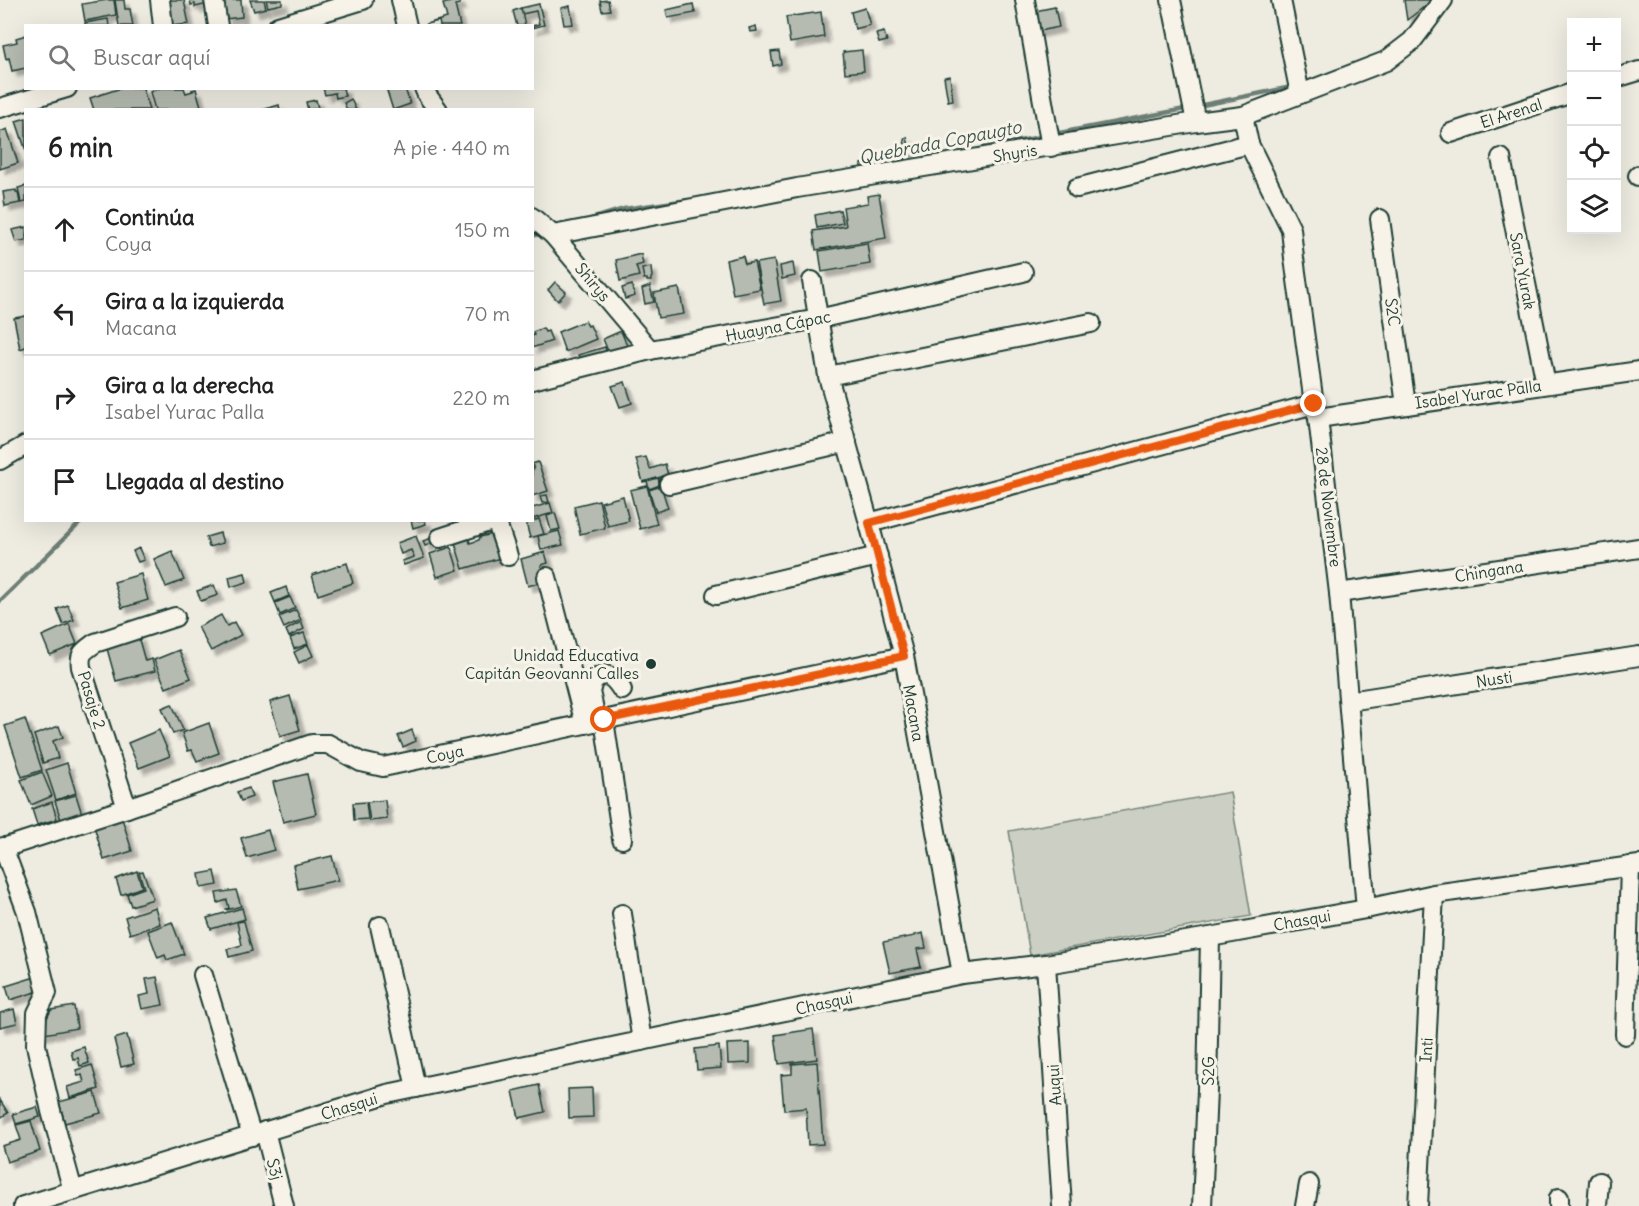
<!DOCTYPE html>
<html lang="es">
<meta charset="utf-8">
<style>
:root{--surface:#fff;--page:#f2f2f2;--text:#222;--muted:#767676;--line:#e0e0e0}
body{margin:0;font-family:Delius,sans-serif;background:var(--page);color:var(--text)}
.controls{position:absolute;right:18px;top:18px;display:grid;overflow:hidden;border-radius:0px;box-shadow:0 6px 24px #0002}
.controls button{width:54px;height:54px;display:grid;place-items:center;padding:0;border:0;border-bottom:2px solid var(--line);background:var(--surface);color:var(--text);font:30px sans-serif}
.stop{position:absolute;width:18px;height:18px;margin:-14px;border:4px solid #ea580c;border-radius:50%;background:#fff}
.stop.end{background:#ea580c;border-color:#fff;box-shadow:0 2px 6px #0008}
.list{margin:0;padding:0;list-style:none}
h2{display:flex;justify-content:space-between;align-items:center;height:78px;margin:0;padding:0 24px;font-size:26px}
h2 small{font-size:20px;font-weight:400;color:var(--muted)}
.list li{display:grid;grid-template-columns:39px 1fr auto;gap:18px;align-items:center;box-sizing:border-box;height:84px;padding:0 24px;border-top:2px solid var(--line)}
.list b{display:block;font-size:22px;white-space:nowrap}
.list p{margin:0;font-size:20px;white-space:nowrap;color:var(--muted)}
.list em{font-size:20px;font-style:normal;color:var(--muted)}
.icon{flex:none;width:33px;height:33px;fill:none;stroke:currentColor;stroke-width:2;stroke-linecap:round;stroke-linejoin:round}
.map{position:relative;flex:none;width:1639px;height:1206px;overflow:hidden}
.search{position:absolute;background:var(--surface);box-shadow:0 6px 24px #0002;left:24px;top:24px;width:510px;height:66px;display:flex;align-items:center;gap:15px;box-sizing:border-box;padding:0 21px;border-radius:0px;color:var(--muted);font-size:22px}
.panel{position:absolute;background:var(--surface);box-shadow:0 6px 24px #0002;left:24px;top:108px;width:510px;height:414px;border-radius:0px}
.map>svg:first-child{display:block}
.green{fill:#cccfc4;stroke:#76867c;stroke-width:1.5}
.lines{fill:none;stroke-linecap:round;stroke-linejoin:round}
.stream{stroke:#6c7e74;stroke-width:4.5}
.building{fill:#b5bbb0;stroke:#1f3d34;stroke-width:1.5;filter:url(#shadow)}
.minor-casing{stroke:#1f3d34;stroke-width:22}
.minor{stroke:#f7f3e8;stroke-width:18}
.route{stroke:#ea580c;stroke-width:8}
.poi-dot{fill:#1f3d34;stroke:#f7f3e8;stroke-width:2}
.labels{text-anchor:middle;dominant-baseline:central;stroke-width:6;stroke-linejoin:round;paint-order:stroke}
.street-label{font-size:16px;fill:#1f3d34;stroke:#f7f3e8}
.poi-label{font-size:16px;fill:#1f3d34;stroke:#f7f3e8;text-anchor:end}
.water-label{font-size:18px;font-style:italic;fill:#3f584f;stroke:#f7f3e8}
</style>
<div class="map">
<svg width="1639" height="1206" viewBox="0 0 1639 1206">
<defs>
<filter id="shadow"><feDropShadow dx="5.5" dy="5.5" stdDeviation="1.5" flood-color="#0004"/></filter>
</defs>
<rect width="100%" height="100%" fill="#eeece1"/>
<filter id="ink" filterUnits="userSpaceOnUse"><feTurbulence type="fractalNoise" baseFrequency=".0167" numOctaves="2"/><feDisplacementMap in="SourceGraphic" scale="12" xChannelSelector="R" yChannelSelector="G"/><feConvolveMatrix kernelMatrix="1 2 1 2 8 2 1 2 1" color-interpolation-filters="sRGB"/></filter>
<g filter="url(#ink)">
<polygon class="green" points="1230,792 1251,916 1030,955 1009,831"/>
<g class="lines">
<g class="stream">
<polyline points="1198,106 1296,86"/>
<polyline points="1054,134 1190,108"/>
<polyline points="983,148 1045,136"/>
<polyline points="591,219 624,209 688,200"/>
<polyline points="532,236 542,233"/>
<polyline points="0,601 83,520"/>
</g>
</g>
<g class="building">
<polygon points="107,0 114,0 116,15 85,21 82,4"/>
<polygon points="115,0 124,0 125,9 130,9 133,26 119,26"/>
<polygon points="166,0 184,0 189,24 170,26"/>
<polygon points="190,0 213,0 213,3 195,7 195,4 191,5"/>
<polygon points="223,0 241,0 242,17 225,19"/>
<polygon points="250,0 264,0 266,8 254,11"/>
<polygon points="266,0 282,0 282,4 268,7"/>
<polygon points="451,0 459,0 460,4 455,5 460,26 440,26 439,21 426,24 447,18 443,4 451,2"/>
<polygon points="608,0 610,10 602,11 600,1"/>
<polygon points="1404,0 1433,0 1407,20"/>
<polygon points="539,4 544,25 532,28 532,26 539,24 536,11 522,14 521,8"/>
<polygon points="693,4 695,13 668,18 666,10"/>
<polygon points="570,6 573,24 564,25 561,8"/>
<polygon points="1055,7 1059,27 1035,32 1030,12"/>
<polygon points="521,8 525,26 517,26 513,11"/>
<polygon points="865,8 870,25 855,29 851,12"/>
<polygon points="821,12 824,37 790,43 786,17"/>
<polygon points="108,19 109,26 85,26 85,23"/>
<polygon points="756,26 757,31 750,32 749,28"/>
<polygon points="884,32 887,41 879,43 876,34"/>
<polygon points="26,35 26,68 12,71 9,58 6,59 3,45 17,42 16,38"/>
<polygon points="862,50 864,71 845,73 843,52"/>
<polygon points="779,51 781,64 773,66 771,52"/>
<polygon points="950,76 953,100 948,101 944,77"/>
<polygon points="121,88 143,88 149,110 94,110 90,98"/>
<polygon points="160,88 184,88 186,93 193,91 192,90 196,89 202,110 155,110 150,92"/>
<polygon points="323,88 343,88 345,96 336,98 335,93 325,95"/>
<polygon points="394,88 405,88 410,104 393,110 387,91"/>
<polygon points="351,99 356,110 347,110 344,103"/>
<polygon points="316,100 318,108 308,110 306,102"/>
<polygon points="279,105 280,110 262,110"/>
<polygon points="26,118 26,151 16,121"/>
<polygon points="7,129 18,163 0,169 0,132"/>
<polygon points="907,137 911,156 907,157 904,139"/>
<polygon points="905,157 906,162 861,170 861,164"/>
<polygon points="26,186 26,202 21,203 18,188"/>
<polygon points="16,190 16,192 18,192 20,203 5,206 3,192"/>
<polygon points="879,194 886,238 816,250 813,231 846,226 843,207 868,203 867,196"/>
<polygon points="840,210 843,223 817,228 815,215"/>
<polygon points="26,227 26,240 16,242 12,230"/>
<polygon points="867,243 870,264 822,272 819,251"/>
<polygon points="641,254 643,264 636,266 639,276 620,281 616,260"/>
<polygon points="743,256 745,264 754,262 760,289 733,294 726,260"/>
<polygon points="774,260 781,301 764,304 756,263"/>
<polygon points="793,263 795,276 782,279 780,266"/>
<polygon points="651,267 652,277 651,278 651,281 647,281 647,279 644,279 642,269"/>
<polygon points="555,282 566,292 558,301 548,290"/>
<polygon points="632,285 635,296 625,299 622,288"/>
<polygon points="650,286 654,302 645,304 642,289"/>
<polygon points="679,288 684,314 658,318 654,293"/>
<polygon points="26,316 26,347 20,349 14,318"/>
<polygon points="585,321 588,326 590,325 596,339 565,352 558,332"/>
<polygon points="543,328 545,332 548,331 552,341 532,348 532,336 534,335 533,332"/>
<polygon points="621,331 628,348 610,356 603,339"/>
<polygon points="605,347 608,358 581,365 578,355"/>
<polygon points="625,382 632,403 620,407 612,386"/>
<polygon points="646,457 650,469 665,464 668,475 643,482 636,459"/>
<polygon points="538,462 548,491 532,496 532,470 534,469 532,464"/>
<polygon points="658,478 660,485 649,489 647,481"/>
<polygon points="647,486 657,524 640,529 630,490"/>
<polygon points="661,486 668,508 656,512 649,490"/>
<polygon points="547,495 549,502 542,503 540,496"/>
<polygon points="623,496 629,521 608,526 601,502"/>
<polygon points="599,500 605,528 580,534 574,506"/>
<polygon points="550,503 553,513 532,519 532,508"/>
<polygon points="555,513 560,529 551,531 547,516"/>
<polygon points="539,519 544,534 530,538 526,523"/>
<polygon points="411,520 425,520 426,524 413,528"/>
<polygon points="559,531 563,545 541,550 538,536"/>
<polygon points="220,533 223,543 209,547 206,537"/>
<polygon points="492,534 507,556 463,569 455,543 469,539 470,543 479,540 480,537"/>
<polygon points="416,536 424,558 404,565 402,561 414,557 411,550 401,554 397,543"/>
<polygon points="435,537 437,542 425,546 423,541"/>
<polygon points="451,547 458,570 437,577 430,554"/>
<polygon points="139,548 144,560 138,562 133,551"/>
<polygon points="172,551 184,580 166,587 154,559"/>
<polygon points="545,552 548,563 541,565 545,581 528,586 521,559"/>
<polygon points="347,563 353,583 318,595 312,575"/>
<polygon points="245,573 247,582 231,587 229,577"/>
<polygon points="141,574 148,600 122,608 114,582"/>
<polygon points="214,585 218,595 201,601 197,591"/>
<polygon points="286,587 289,596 275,602 271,593"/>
<polygon points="290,597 295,608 280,615 275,603"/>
<polygon points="68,605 74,620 63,624 57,609"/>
<polygon points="296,610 301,620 284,628 279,617"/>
<polygon points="221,615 227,626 234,622 241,635 211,651 198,627"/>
<polygon points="301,622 304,629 289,637 286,630"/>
<polygon points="69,624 77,644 50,655 42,636"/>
<polygon points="304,633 308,644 294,649 290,638"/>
<polygon points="138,636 145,661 152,659 155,671 116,681 106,645"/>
<polygon points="308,645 313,656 299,663 294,652"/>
<polygon points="179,650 191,678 166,688 154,660"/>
<polygon points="290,696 300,730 280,736 270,702"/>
<polygon points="172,704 183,730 173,734 162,708"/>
<polygon points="25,719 42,770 22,777 5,726"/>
<polygon points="209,723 219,753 197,761 192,750 188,751 182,733"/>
<polygon points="59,726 63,737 53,741 58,758 43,763 34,735"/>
<polygon points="159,730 170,756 139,768 128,743"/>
<polygon points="412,730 416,741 403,747 398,736"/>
<polygon points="67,763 76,793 56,800 46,770"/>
<polygon points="42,772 52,796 31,805 21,780"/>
<polygon points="307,774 316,814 283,822 273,782"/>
<polygon points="249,788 252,797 241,801 237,792"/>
<polygon points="76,795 82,814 61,820 55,801"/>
<polygon points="385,800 387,819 370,821 367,802"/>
<polygon points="52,802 57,819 37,825 32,809"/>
<polygon points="366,802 368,819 354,820 353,803"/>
<polygon points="122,818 132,851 104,860 94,826"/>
<polygon points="268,830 274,850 247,858 241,838"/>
<polygon points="332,856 338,880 298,889 293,865"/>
<polygon points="137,871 142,887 121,895 116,879"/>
<polygon points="143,871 153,899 131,906 127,894 144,888 139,872"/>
<polygon points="215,871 218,885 201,888 199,874"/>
<polygon points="236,890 241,906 227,910 226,909 229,908 227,900 218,903 216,893"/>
<polygon points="155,907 160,924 130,934 125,917"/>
<polygon points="242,908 245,919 211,929 207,918"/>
<polygon points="244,921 252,951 229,957 227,949 242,945 237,922"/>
<polygon points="172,922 184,954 167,960 165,955 158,958 148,931"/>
<polygon points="923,933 926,948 917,949 921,967 890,973 883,942 915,936 915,935"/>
<polygon points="35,977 39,991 10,1000 6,986"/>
<polygon points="157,977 163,1005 142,1009 139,996 149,994 146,979"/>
<polygon points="74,1006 77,1028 39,1035 51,1010"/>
<polygon points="14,1009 17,1023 0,1027 0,1013"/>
<polygon points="813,1029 817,1059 779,1064 775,1035"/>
<polygon points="127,1035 134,1064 121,1067 114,1039"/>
<polygon points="750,1043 750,1063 728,1064 727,1044"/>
<polygon points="719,1046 721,1068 697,1070 695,1049"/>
<polygon points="84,1047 89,1063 80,1066 78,1058 73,1059 71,1051"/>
<polygon points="817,1062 823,1144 808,1145 806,1108 784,1110 781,1075 792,1074 792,1064"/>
<polygon points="92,1065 99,1089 70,1098 67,1087 84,1082 82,1075 78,1076 76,1070"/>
<polygon points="539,1085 545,1112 519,1118 513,1091"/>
<polygon points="592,1088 593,1117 569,1118 568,1089"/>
<polygon points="95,1092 101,1113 65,1123 59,1102"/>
<polygon points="0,1100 8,1113 0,1118"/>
<polygon points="37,1107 40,1117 16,1124 13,1114"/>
<polygon points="31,1121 40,1151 7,1162 2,1146 21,1140 16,1125"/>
</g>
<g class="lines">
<g class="minor-casing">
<g id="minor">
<polyline points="160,0 163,26"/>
<polyline points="214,0 218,26"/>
<polyline points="401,0 407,26"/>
<polyline points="1025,0 1051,147"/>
<polyline points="1171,0 1196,122"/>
<polyline points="1281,0 1300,94"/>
<polyline points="278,26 363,0"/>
<polyline points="1616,78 1639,71"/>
<polyline points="424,88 427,95 438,110"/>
<polyline points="0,108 67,88"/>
<polyline points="1243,116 1249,144 1291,229 1294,258 1314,404 1318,418 1339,593 1366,909"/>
<polyline points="1451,133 1572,93"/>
<polyline points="1501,158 1546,384"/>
<polyline points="1638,176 1639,175"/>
<polyline points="1077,188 1249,144"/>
<polyline points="532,217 553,235 650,350"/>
<polyline points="1380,219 1406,405"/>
<polyline points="553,235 797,188 1196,122 1243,116 1386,61 1412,41 1443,0"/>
<polyline points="812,281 828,376 869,523 904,656 962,974"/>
<polyline points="828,376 1091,323"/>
<polyline points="532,380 650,350 818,319 1023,272"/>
<polyline points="1318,418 1639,371"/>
<polyline points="0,460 26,445"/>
<polyline points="669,484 847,442"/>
<polyline points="496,520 508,556"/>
<polyline points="869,523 1314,404"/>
<polyline points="440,538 495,520"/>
<polyline points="547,577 585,724"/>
<polyline points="1339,593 1639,548"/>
<polyline points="716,595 878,556"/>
<polyline points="1349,701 1639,656"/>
<polyline points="604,720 622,839"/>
<path d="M597,722L590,692L593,681C607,669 614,678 622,690"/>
<path d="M127,808L81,667C79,653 84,651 95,643L175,617"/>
<polyline points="3,847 27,912 47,993 37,1013 36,1045 51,1111 73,1191"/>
<polyline points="0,849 127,808 312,744 328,744 361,762 383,767 904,656"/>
<polyline points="622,914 642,1041"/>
<polyline points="380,926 416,1088"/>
<polyline points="1046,964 1062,1206"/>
<polyline points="203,975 252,1136"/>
<polyline points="1625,1035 1630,866"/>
<polyline points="265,1131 284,1206"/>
<polyline points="1559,1198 1559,1206"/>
<polyline points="23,1206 387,1094 962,974 1046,964 1210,937 1366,909 1434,894 1639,865"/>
<polyline points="1202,1206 1207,1090 1210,937"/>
<polyline points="1305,1206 1309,1184"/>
<polyline points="1418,1206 1434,894"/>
<polyline points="1597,1206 1599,1182"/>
</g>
</g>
<use href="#minor" class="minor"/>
</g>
</g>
<g class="lines" filter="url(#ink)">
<polyline class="route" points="604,720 904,656 869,523 1314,404"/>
</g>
<circle class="poi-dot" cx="651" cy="664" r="6"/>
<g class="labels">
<g class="street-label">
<text transform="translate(1511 113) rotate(-18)">El Arenal</text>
<text transform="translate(1015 153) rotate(-9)">Shyris</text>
<text transform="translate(1523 271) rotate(79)">Sara Yurak</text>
<text transform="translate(593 282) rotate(50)">Shirys</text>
<text transform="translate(1393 312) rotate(82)">S2C</text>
<text transform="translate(778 326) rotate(-11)">Huayna Cápac</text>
<text transform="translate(1478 394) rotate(-8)">Isabel Yurac Palla</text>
<text transform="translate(1329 507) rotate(83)">28 de Noviembre</text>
<text transform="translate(1489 571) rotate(-9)">Chingana</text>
<text transform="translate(1494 679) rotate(-9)">Nusti</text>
<text transform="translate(92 700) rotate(73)">Pasaje 2</text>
<text transform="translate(914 713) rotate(80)">Macana</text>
<text transform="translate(445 754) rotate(-12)">Coya</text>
<text transform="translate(1302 920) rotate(-10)">Chasqui</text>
<text transform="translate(824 1003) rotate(-12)">Chasqui</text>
<text transform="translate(1426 1050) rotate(-87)">Inti</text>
<text transform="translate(1208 1071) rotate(-89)">S2G</text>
<text transform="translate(1054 1085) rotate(-94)">Auqui</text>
<text transform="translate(349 1106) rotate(-17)">Chasqui</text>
<text transform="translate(275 1169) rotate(75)">S3j</text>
</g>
<g class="poi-label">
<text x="639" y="655">Unidad Educativa<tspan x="639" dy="18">Capitán Geovanni Calles</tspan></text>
</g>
<g class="water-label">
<text transform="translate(940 142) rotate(-11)">Quebrada Copaugto</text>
</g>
</g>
</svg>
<div class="controls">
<button>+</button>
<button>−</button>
<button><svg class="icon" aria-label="locate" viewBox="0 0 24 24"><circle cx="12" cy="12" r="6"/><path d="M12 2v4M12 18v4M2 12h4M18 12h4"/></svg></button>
<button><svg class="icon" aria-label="layers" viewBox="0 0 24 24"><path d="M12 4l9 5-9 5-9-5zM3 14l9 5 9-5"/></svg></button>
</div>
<div class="stop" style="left:604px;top:720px"></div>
<div class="stop end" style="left:1314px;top:404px"></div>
<div class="search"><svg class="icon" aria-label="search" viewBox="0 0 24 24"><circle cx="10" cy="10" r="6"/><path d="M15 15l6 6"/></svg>Buscar aquí</div>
<section class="panel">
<h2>6 min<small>A pie · 440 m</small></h2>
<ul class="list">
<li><svg class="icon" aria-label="ahead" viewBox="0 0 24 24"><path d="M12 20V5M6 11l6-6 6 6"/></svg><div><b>Continúa</b><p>Coya</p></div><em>150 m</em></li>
<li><svg class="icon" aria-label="left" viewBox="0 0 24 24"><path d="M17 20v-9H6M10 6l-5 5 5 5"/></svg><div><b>Gira a la izquierda</b><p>Macana</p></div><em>70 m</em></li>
<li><svg class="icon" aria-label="right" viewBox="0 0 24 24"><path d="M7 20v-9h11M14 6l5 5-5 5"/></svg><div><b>Gira a la derecha</b><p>Isabel Yurac Palla</p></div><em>220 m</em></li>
<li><svg class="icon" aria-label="arrive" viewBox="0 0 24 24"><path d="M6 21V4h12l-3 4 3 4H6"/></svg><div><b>Llegada al destino</b></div></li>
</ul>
</section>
</div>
